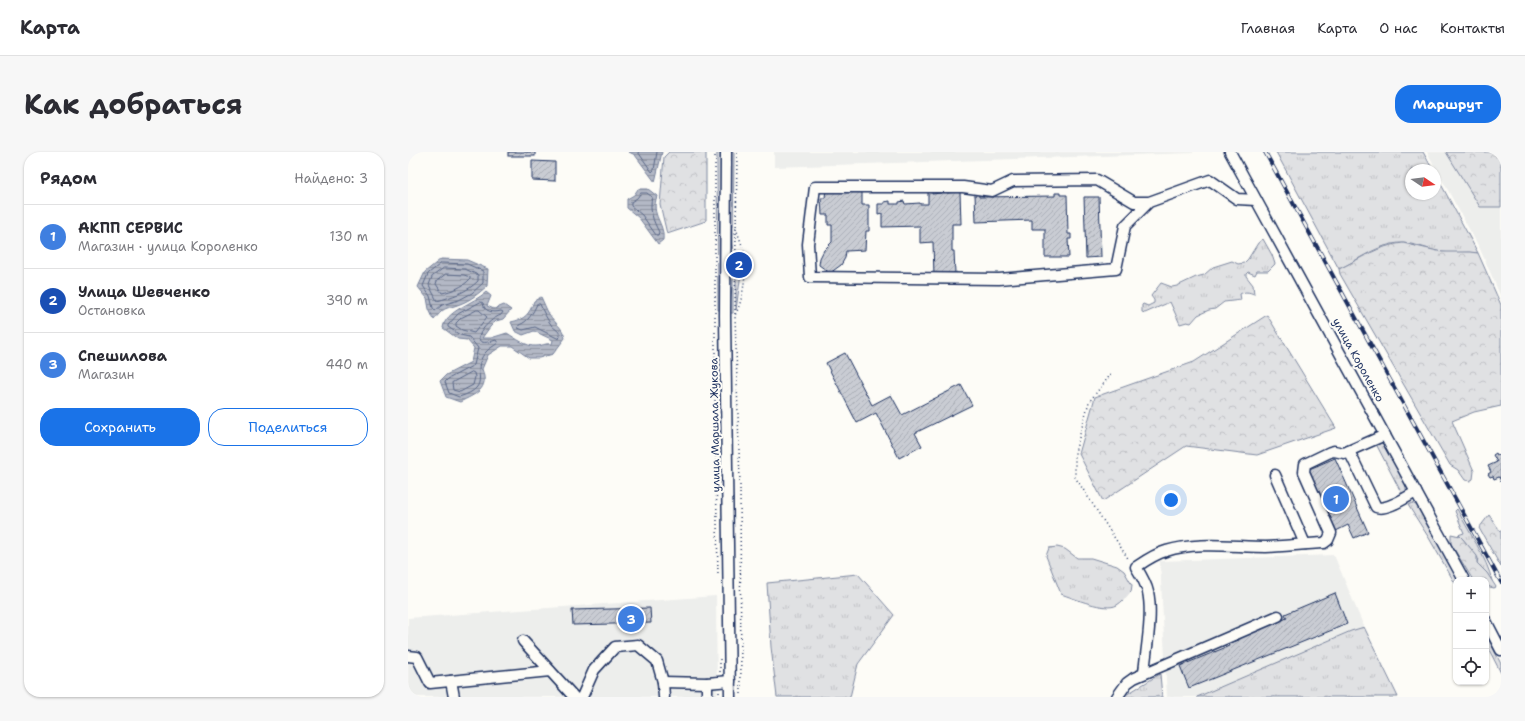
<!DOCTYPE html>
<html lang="ru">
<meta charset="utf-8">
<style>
:root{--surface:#fff;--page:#f7f7f7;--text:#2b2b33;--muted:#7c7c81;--line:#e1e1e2;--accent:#1a73e8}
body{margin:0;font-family:"Shantell Sans",sans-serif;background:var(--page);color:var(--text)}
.controls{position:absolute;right:12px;bottom:12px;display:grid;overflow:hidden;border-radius:8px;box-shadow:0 1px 3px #0004}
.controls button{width:36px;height:36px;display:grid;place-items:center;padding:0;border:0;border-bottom:1px solid var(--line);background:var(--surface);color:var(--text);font:20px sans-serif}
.compass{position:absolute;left:997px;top:12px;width:36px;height:36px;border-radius:50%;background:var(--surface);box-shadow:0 1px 3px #0004;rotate:103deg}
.you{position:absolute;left:763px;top:348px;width:14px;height:14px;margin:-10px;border:3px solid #fff;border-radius:50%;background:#1a73e8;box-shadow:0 0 0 6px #1a73e833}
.badge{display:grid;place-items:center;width:26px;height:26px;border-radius:50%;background:var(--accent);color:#fff;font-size:13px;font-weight:700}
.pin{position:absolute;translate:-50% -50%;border:2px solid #fff;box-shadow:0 1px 4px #0006}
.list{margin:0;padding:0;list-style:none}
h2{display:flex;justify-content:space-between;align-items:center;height:52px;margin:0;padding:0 16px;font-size:17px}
h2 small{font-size:13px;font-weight:400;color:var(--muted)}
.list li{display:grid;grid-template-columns:26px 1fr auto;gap:12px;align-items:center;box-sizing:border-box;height:64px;padding:0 16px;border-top:1px solid var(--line)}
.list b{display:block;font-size:15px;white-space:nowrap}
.list p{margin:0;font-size:13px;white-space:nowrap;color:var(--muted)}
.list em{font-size:13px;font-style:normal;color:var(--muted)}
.actions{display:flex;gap:8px;padding:12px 16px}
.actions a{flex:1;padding:9px 0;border:1px solid var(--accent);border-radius:16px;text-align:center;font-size:14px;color:var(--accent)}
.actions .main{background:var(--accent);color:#fff}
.icon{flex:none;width:22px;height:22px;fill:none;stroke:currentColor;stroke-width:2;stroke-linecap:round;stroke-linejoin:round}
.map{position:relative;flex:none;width:1093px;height:545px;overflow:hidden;border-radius:16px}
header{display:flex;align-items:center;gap:24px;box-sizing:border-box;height:56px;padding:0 20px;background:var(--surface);border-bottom:1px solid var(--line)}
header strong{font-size:19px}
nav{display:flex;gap:22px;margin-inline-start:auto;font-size:14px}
.intro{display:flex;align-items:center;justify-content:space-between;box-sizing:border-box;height:96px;padding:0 24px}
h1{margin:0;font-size:28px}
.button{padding:10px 18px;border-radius:16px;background:var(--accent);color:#fff;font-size:14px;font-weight:700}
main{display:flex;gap:24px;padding:0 24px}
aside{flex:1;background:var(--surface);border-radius:16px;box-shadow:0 1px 3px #0004}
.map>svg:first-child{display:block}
.built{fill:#edeeec}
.grass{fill:url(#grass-tufts);stroke:#7e88a0}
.forest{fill:url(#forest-crowns);stroke:#7e88a0}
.water{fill:url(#water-rules);stroke:#76819c}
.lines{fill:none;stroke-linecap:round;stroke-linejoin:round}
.shore{stroke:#586687;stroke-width:1}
.building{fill:url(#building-hatch);stroke:#1b2f5e}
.minor-casing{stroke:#1b2f5e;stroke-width:13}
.path{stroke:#1b2f5e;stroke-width:1.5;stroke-dasharray:1 3;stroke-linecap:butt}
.minor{stroke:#fdfcf7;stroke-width:10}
.rail-casing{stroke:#1b2f5e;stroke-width:4}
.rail{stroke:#fdfcf7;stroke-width:2.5;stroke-dasharray:8;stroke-linecap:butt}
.labels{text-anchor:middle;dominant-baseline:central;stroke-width:4;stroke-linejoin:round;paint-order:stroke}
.street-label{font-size:11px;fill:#1b2f5e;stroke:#fdfcf7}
</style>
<header>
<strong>Карта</strong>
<nav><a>Главная</a><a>Карта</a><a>О нас</a><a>Контакты</a></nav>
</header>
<div class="intro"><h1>Как добраться</h1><a class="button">Маршрут</a></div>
<main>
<aside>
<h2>Рядом<small>Найдено: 3</small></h2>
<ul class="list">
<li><span class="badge" style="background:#3f7fe0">1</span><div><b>АКПП СЕРВИС</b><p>Магазин · улица Короленко</p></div><em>130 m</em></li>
<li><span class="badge" style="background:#1a4fb4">2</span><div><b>Улица Шевченко</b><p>Остановка</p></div><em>390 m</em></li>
<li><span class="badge" style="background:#3f7fe0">3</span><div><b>Спешилова</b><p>Магазин</p></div><em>440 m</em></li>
</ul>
<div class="actions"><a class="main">Сохранить</a><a>Поделиться</a></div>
</aside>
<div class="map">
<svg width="1093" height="545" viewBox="0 0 1093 545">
<defs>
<pattern id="grass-tufts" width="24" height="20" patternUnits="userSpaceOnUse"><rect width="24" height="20" fill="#e0e1e3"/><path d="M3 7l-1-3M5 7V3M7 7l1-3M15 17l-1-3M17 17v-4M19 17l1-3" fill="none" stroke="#c0c1c5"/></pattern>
<pattern id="forest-crowns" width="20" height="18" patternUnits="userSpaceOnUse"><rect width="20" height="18" fill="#e0e1e3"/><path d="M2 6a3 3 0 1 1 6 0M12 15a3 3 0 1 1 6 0" fill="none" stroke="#c0c1c5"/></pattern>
<pattern id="water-rules" width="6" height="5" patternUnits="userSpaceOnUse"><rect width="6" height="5" fill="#b3b8c5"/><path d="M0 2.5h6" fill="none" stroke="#9196a3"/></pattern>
<pattern id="building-hatch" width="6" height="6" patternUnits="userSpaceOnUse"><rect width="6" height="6" fill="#c9ccd3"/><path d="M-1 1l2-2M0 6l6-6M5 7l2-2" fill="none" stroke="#acb0b8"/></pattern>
</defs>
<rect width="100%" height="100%" fill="#fdfcf7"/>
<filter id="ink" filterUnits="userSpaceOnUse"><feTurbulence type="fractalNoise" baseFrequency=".025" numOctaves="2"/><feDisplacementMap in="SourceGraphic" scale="8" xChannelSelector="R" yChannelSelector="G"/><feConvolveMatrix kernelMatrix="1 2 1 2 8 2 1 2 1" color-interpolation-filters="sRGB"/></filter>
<g filter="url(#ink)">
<g class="built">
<polygon points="366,0 785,0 785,1 366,15"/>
<polygon points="1019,0 1093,0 1093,145 1072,97"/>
<polygon points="926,403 956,475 789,545 759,545 752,409"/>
<polygon points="308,444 309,545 0,545 0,466"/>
</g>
<g class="grass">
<polygon points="309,0 313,0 313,158 310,158"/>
<polygon points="323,0 326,0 325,97 322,87"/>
<path d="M868,0H1015L1025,18H1003V42H1027V21L1070,101C1058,99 1045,102 1033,100C1017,97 1001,88 984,92C965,96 948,109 931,117Z"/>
<path d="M855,87L864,103L867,112L860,119H849L847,123L840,120L838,122V124L845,133L846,142C841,140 837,139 832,142L833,148L816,150L807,157L801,158L790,163L783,171L779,170L772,172L762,150L737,161L734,160V153L735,152L740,154L746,151V148L743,144L753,131L764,135L769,134L788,125L796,123L805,115L824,109L830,112L836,111L840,107L850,91Z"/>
<polygon points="328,121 333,121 328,158"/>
<polygon points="325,127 325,161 321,161"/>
<polygon points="972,289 976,292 998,332 998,339 994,342 967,290"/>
<polygon points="1004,351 1010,354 1051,428 1048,428 1048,433 1021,386 1000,353"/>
<path d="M1049,357C1059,377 1080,408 1084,429L1069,411L1070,406L1054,386L1050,383L1056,381L1047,359Z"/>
<path d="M649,395L657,397L669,406H683L709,414L716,419L724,433L723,440C719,444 714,450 709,453C698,460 665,446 653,442L638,404L641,396Z"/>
<polygon points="450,422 486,463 450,512 442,545 369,545 363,495 359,431"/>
<polygon points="956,475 990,545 789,545 943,479"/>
<polygon points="1078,482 1093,512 1093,521 1078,492"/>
<polygon points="752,522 754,545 715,545 716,544"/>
</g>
<g class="forest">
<polygon points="261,0 298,0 298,69 259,82 252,52 256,5"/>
<polygon points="1038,0 1093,0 1093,55 1072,55"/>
<path d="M995,91L1034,100H1062L1070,101L1093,153V254L1066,260L1044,269L1066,319L1065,327L1062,329L1057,328L1050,318L1042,313L932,122L931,117C952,107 971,93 995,91Z"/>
<polygon points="859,163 928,276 849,303 778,294 695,349 671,302 687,245 786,210"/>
<polygon points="1081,363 1093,380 1093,415 1071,376"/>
<polygon points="1043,382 1052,384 1054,386 1069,404 1069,411 1079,421 1088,435 1086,436 1078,434 1078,428 1065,428 1043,392"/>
</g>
<g class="water">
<polygon points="221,0 254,0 247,30 227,3"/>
<path d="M230,37H240L249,44C242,64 257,70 255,88L250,92L231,66L219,56V47L226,43Z"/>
<path d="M33,107L59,108L80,117L79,134C71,141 63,148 52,152C37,158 38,153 26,168L21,157L19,146L10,135L17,120Z"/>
<path d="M78,140L83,144L79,154L86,157L96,153L103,158L95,167L88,169L82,175L74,186H83L99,181C107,186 119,195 128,194C135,194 136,191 144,192L145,188L126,179L115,183L107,179L103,170C117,167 121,163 126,149L133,145C136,151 138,157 141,162C148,173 154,174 157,186L145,202L131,206H121L104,194H94L80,203L74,217C82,238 67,242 52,250L38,245L32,229L38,223L63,210L66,196L59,188L50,187L35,176C37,159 66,151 78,140Z"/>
</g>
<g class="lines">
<g class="shore">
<polyline points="230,0 244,20 246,18 249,0"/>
<path d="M233,41H239L244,45C241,58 245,69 251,80L250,83H248L234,63L223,54V50L229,46Z"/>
<polygon points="34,111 59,112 75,119 75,131 64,141 51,148 34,153 27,159 25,156 22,144 15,134 20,122"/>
<path d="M36,116L57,117L70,123V129C59,140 44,145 29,149L21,133L24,125Z"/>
<path d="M38,122L56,123L62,125V127C55,135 44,139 34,141L28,132L29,129Z"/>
<path d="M73,150L75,151C76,160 85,161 93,159L95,160L93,163C76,169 56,199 88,188L90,191C86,194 80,197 77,201C61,220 87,234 51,245L41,241L37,230L40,227L66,213L70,196L61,185L52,183L40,175V173L50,162Z"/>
<path d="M129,152H132C135,160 139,167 144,174C148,178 151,178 152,184L151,187L127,175L115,178L110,176L111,173C120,170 125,161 129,152Z"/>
<polygon points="69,158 71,158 79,165 66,181 54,178 48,174 48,171 53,166"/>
<polygon points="64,220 66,221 67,225 65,233 52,240 45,238 44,231"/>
</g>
</g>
<g class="building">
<rect x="100" y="0" width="27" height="4"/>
<polygon points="124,9 147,10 147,29 124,28"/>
<polygon points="443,35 443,40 454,40 454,53 461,53 461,79 458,79 457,98 438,99 437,106 433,113 422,121 411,113 412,106 416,98 424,90 424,73 420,73 420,63 414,63 413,46 417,46 418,36"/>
<polygon points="524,39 524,42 533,41 533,39 538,39 539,41 552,40 553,72 544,72 544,99 546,99 547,121 549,120 549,126 526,124 525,90 512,91 512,74 474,75 474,61 470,62 470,52 476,52 476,50 482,49 482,52 491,52 491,50 496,49 497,52 512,51 512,52 520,52 520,40"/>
<polygon points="647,41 652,41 652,43 659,43 660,82 663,82 663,87 660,87 661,105 637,105 637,77 624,77 624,68 568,70 567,42 571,42 571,45 647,44"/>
<polygon points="676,45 691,45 693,105 678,106"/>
<polygon points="437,201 464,253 483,243 494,263 553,233 564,253 507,281 514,294 491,306 468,261 449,271 418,211"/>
<polygon points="1088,301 1089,303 1092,302 1093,304 1093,329 1091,325 1086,327 1085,324 1082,325 1080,322 1083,320 1080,314 1089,310 1085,303"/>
<polygon points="927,306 960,380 946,386 940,373 926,380 899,318"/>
<polygon points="927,441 939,472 781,536 772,514 821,494 820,492 831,488 830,486 879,466 877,462"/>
<polygon points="242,456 243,471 165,473 164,458"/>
</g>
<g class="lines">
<g class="minor-casing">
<g id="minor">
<polyline points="318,0 317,164 322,545"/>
<polyline points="822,0 1056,428"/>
<polyline points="741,50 717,74 708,117 591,127 402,125 400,92 407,35 555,35 584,39 605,29 689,28 726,50 741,50 802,28 829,47 848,48"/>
<path d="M941,299L968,355C979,359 998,345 1008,340"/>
<polyline points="867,323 897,392"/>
<polyline points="1078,469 1093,498"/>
<polyline points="115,489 166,545"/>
<polyline points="0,504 9,505 22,531 142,519"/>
<path d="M736,521C738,497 745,464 740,440C738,431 733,423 728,415C737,409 747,402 758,399C790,389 825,395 858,395C877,394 897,392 916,391L920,388L923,381L896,320L897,312L922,300L926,299L936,301L977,283"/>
<polyline points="43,529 46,545"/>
<polyline points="255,530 299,531 322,529"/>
<polyline points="299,531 299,545"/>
<polyline points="174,545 186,518 207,495 230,493 249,509 255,530 256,545"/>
<polyline points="709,545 719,531 726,526 870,464"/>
</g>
</g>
<g class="path">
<polyline points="307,0 307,263 310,424"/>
<path d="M328,76C331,86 336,96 337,107C338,122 335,150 327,163L332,331L333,545"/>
<polyline points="327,162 329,0"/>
<polyline points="703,222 681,250 667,300 667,325 721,408"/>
<polyline points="312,520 312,506"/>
<polyline points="311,545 311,539"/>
</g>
<use href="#minor" class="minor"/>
<g class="rail-casing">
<polyline id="rail" points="857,0 1093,430"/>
</g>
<use href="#rail" class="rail"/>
</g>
</g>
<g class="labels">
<g class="street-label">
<text transform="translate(950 208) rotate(61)">улица Короленко</text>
<text transform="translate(307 273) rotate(-91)">улица Маршала Жукова</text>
</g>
</g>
</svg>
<div class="controls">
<button>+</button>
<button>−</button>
<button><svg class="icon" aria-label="locate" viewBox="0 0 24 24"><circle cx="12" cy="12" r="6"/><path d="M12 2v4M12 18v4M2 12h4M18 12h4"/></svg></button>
</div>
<svg class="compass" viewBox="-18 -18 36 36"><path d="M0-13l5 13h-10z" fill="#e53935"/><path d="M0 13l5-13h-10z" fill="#7c7c81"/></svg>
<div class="you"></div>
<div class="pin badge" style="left:928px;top:347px;background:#3f7fe0">1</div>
<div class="pin badge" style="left:331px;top:113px;background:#1a4fb4">2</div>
<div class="pin badge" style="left:223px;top:467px;background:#3f7fe0">3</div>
</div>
</main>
